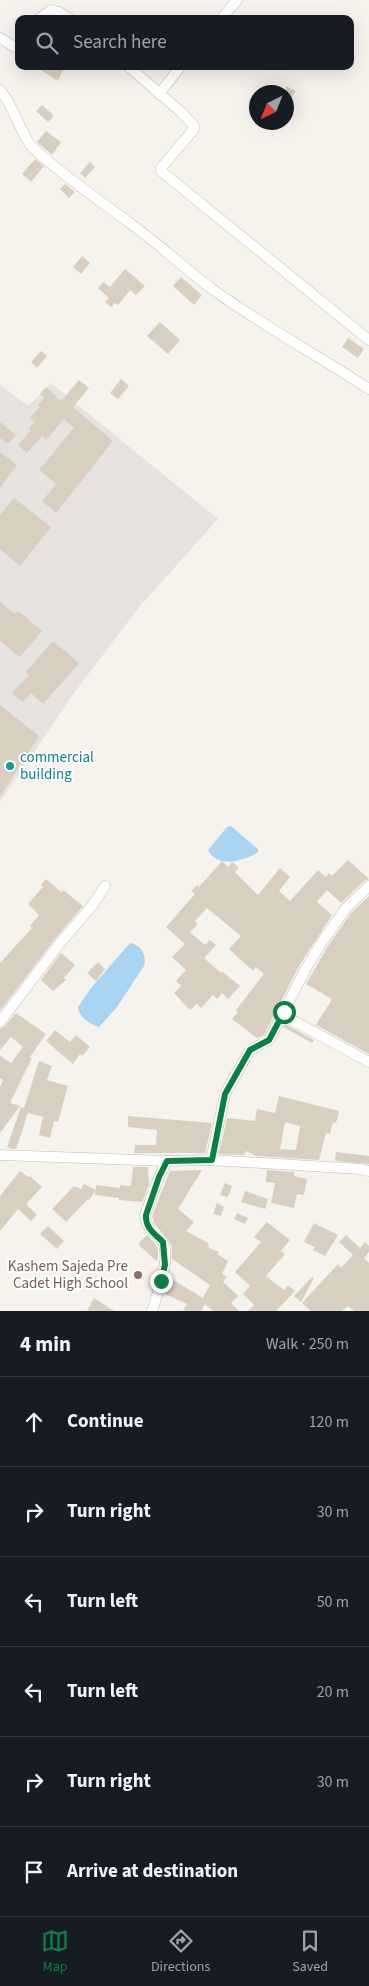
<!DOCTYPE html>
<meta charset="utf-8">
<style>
:root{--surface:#171b24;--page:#20242c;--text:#f1f3f6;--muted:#9ea1a6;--line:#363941;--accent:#0b8043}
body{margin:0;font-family:"Source Sans 3",sans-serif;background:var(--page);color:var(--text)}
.compass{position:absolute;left:249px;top:85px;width:45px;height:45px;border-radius:50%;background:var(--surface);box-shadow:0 5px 20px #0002;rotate:223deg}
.stop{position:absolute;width:15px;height:15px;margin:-11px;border:4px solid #0b8043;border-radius:50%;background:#fff}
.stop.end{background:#0b8043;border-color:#fff;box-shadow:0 1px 5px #0008}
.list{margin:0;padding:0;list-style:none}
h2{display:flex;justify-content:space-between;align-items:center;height:65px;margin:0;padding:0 20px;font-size:21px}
h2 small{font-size:16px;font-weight:400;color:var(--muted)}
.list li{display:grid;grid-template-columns:32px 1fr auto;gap:15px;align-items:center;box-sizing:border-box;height:90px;padding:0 20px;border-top:1px solid var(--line)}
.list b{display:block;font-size:19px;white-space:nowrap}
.list em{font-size:16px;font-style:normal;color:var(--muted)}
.icon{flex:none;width:28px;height:28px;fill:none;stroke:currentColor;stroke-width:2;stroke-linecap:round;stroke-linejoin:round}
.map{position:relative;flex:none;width:369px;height:1311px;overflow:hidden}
.search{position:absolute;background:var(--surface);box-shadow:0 5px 20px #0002;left:15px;right:15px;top:15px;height:55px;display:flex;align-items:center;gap:12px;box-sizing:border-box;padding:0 18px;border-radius:10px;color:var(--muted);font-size:19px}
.sheet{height:605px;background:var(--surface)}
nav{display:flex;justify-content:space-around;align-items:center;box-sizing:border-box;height:70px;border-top:1px solid var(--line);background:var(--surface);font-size:14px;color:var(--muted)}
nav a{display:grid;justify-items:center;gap:2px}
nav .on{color:var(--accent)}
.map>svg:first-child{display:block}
.industrial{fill:#e6e2dd}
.water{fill:#a9d4f2}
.building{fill:#d8cfc1;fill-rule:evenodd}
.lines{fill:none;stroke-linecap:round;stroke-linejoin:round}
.minor-casing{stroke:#c2bbae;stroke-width:11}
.minor{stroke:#fff;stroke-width:10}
.route{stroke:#0b8043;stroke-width:6}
.culture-dot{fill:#0f9aa8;stroke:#fff;stroke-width:2}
.education-dot{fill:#8d6e63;stroke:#fff;stroke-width:2}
.labels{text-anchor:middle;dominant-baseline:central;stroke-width:4;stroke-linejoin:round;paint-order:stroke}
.culture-label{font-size:15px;fill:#0d838f;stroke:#fff;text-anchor:start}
.education-label{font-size:15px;fill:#785e54;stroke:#fff;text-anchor:end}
</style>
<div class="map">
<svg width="369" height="1311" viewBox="0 0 369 1311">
<rect width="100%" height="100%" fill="#f6f3ec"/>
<polygon class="industrial" points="51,383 218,519 139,607 71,697 0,802 0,385 28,406"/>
<g class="water">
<path d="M231,826L258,849V852C245,861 217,869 208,850L227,827Z"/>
<path d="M130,943C141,945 147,955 144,966L117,1007L99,1027C90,1025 78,1016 78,1007L91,988Z"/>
</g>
<g class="building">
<polygon points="45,66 65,66 58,81 42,71"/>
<polygon points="286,86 296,91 286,106"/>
<polygon points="42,105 54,116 48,122 36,111"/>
<polygon points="46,131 61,142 52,155 37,142"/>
<polygon points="35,159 44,166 31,182 22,174"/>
<polygon points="90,162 95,167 85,178 80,173"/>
<polygon points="65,184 75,192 69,198 60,189"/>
<polygon points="82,256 90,263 81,274 73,267"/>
<polygon points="125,269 145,286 136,295 130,290 118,305 115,303 111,307 105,302 109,298 98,288 103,282 110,287"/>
<polygon points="181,277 202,295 194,305 173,286"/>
<polygon points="160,322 180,340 168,354 147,336"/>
<polygon points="348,338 364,349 358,358 342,347"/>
<polygon points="41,351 47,356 37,368 31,362"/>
<polygon points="121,379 129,386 118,399 110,393"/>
<polygon points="79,380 89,388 73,407 113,441 56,513 42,501 56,484 39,470 74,428 64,419 46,440 42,436 27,453 18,445 31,430 29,428 35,422 30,418 40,407 38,405 44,398 40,394 46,387 61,401"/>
<polygon points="0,422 16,435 8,444 0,438"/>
<polygon points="0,452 17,465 0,488"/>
<polygon points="14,498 51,527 20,566 0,549 0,515"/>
<polygon points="0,602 15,614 18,611 42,631 20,657 0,641"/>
<polygon points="53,641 79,663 43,704 31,693 23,702 12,693 29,675 26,672"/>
<polygon points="0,705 39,736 0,797"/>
<polygon points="348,860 369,879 364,881 341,903 327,890 317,902 332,915 299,966 264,1035 257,1038 232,1019 238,1012 236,1010 264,974 256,967 253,971 229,949 241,936 207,908 195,921 198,924 190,932 205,945 210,940 216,945 204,958 221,973 223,972 240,986 228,999 222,993 217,999 213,995 201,1008 197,1004 190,1010 174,993 181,986 176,981 186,970 172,957 185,944 166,927 195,894 191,891 197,885 199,887 222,861 228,867 232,862 239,868 235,872 258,895 280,868 290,877 279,891 290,901 318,870 326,877 329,873 332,876"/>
<polygon points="46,879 61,892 63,890 83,906 55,939 0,1011 0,963 32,928 30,926 39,915 28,904 43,887 41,885"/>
<polygon points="369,896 369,1054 316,1025 332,999 306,984 328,946 351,913"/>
<polygon points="61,953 75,965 64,978 66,980 53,991 41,980"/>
<polygon points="98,962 105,969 96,981 87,973"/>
<polygon points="16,1013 46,1034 30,1057 32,1058 10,1103 20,1106 0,1133 0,1087 3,1080 0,1078 0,1056 11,1063 23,1047 11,1037 0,1050 0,1029 5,1026"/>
<polygon points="285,1024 314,1040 312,1043 283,1027"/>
<polygon points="55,1030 70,1042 76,1035 90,1047 82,1056 80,1054 73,1064 46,1041"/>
<polygon points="39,1061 52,1066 47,1080 68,1086 61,1111 58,1122 54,1121 50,1138 39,1135 43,1117 28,1113 16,1149 12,1149 7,1147 21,1107 24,1108"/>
<path d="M279,1096L339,1111L336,1123L333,1122L330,1134L326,1133L319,1160L256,1156L246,1151L244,1155L219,1154L227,1118L255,1121L257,1109L275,1113ZM285,1122L300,1126L296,1150L280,1149Z"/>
<polygon points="128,1116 212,1123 205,1153 134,1153 135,1145 156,1145 157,1130 128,1127"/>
<polygon points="336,1152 369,1156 369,1164 335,1161"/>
<polygon points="133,1167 148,1167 149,1185 142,1202 119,1200 119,1198 95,1195 96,1185 120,1188 120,1185 131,1186"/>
<polygon points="202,1170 178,1209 194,1222 186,1231 208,1243 209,1248 219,1252 217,1254 228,1261 222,1274 227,1277 223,1282 238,1296 231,1303 239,1311 213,1311 205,1304 201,1311 183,1311 187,1304 165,1294 170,1278 203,1298 210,1285 172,1259 172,1247 168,1239 154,1223 152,1216 170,1171"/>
<polygon points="267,1170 294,1172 294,1176 307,1179 304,1195 297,1194 294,1208 271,1203 275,1183 266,1182"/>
<polygon points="20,1171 28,1177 30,1176 42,1187 26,1204 37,1215 31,1221 18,1209 0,1231 0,1196"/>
<polygon points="225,1183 232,1186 228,1197 220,1195"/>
<polygon points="84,1184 96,1190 89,1200 88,1199 66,1222 52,1209 74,1186 81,1189"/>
<polygon points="245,1191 268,1199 265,1209 241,1202"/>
<polygon points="217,1203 224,1207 221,1216 213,1214"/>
<polygon points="237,1213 248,1218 245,1224 234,1219"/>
<polygon points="267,1222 290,1240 281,1251 285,1254 266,1276 284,1290 288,1285 295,1291 276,1311 248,1311 254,1305 243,1294 250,1286 235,1272 261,1242 254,1237"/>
<polygon points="314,1223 338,1235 325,1256 313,1250 315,1247 304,1242"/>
<polygon points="48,1226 64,1241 57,1249 40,1234"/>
<polygon points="147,1235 154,1242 158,1249 158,1258 156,1261 138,1244"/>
<polygon points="346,1235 360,1248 365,1242 369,1246 369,1252 364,1258 369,1263 369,1311 354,1311 348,1306 342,1311 311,1311 302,1303 338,1264 341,1268 353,1255 339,1242"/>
<polygon points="312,1277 314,1278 301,1302 294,1296"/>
<polygon points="94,1298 114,1311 87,1311"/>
</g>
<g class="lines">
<g class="minor-casing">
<g id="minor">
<polyline points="39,19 51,10 59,12 70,19"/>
<polyline points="221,19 237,0"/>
<polyline points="0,38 13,46 19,45"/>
<polyline points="128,66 181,112 194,126 194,129 161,168 161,171 369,340"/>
<path d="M0,90C15,107 18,129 32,147C63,176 98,199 131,224C159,244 184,268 212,289C262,325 317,355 369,389"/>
<polyline points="159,94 181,66"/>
<polyline points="283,1015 369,1062"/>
<polyline points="0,1022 60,943 92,906 105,886"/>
<polyline points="0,1155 167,1161 211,1160 360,1169 369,1171"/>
<polyline points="211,1160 225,1094 242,1064 250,1050 269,1040 305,970 322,942 346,908 369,886"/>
<path d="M152,1311C157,1294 172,1257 162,1241C156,1231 145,1229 145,1215L159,1177L167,1161"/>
</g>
</g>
<use href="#minor" class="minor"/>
</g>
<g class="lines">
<path class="route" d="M161,1281L165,1265L163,1242C155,1234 145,1228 146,1215L159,1177L167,1161L212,1160L225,1094L250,1050L269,1040L284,1012"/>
</g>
<circle class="culture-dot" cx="10" cy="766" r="5"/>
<circle class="education-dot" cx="138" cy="1275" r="5"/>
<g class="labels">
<g class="culture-label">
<text x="20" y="757">commercial<tspan x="20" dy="17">building</tspan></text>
</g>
<g class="education-label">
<text x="128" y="1266">Kashem Sajeda Pre<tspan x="128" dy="17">Cadet High School</tspan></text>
</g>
</g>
</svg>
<svg class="compass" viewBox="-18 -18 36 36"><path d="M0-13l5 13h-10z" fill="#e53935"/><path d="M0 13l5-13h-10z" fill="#9ea1a6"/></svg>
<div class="stop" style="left:284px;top:1012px"></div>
<div class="stop end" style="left:161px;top:1281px"></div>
<div class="search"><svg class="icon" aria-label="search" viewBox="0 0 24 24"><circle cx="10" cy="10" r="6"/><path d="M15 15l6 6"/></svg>Search here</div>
</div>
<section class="sheet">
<h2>4 min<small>Walk · 250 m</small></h2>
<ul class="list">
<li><svg class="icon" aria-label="ahead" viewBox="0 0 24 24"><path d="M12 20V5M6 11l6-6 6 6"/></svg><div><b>Continue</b></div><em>120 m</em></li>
<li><svg class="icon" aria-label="right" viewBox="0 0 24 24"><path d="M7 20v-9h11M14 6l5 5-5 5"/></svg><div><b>Turn right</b></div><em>30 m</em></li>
<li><svg class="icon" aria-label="left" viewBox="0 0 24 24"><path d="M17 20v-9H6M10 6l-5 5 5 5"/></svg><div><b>Turn left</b></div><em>50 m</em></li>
<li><svg class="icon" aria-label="left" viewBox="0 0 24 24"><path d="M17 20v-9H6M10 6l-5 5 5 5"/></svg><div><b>Turn left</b></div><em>20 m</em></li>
<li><svg class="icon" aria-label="right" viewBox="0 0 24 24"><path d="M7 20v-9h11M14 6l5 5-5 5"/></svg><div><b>Turn right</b></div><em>30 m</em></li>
<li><svg class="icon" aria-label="arrive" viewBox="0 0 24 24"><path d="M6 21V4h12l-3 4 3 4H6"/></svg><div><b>Arrive at destination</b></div></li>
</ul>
</section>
<nav>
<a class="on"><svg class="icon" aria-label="map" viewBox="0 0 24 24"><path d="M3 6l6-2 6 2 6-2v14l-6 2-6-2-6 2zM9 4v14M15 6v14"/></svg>Map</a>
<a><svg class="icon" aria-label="directions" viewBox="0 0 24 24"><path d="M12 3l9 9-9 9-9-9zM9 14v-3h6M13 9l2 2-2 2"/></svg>Directions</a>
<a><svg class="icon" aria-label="saved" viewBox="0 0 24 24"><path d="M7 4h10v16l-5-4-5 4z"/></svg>Saved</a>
</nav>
